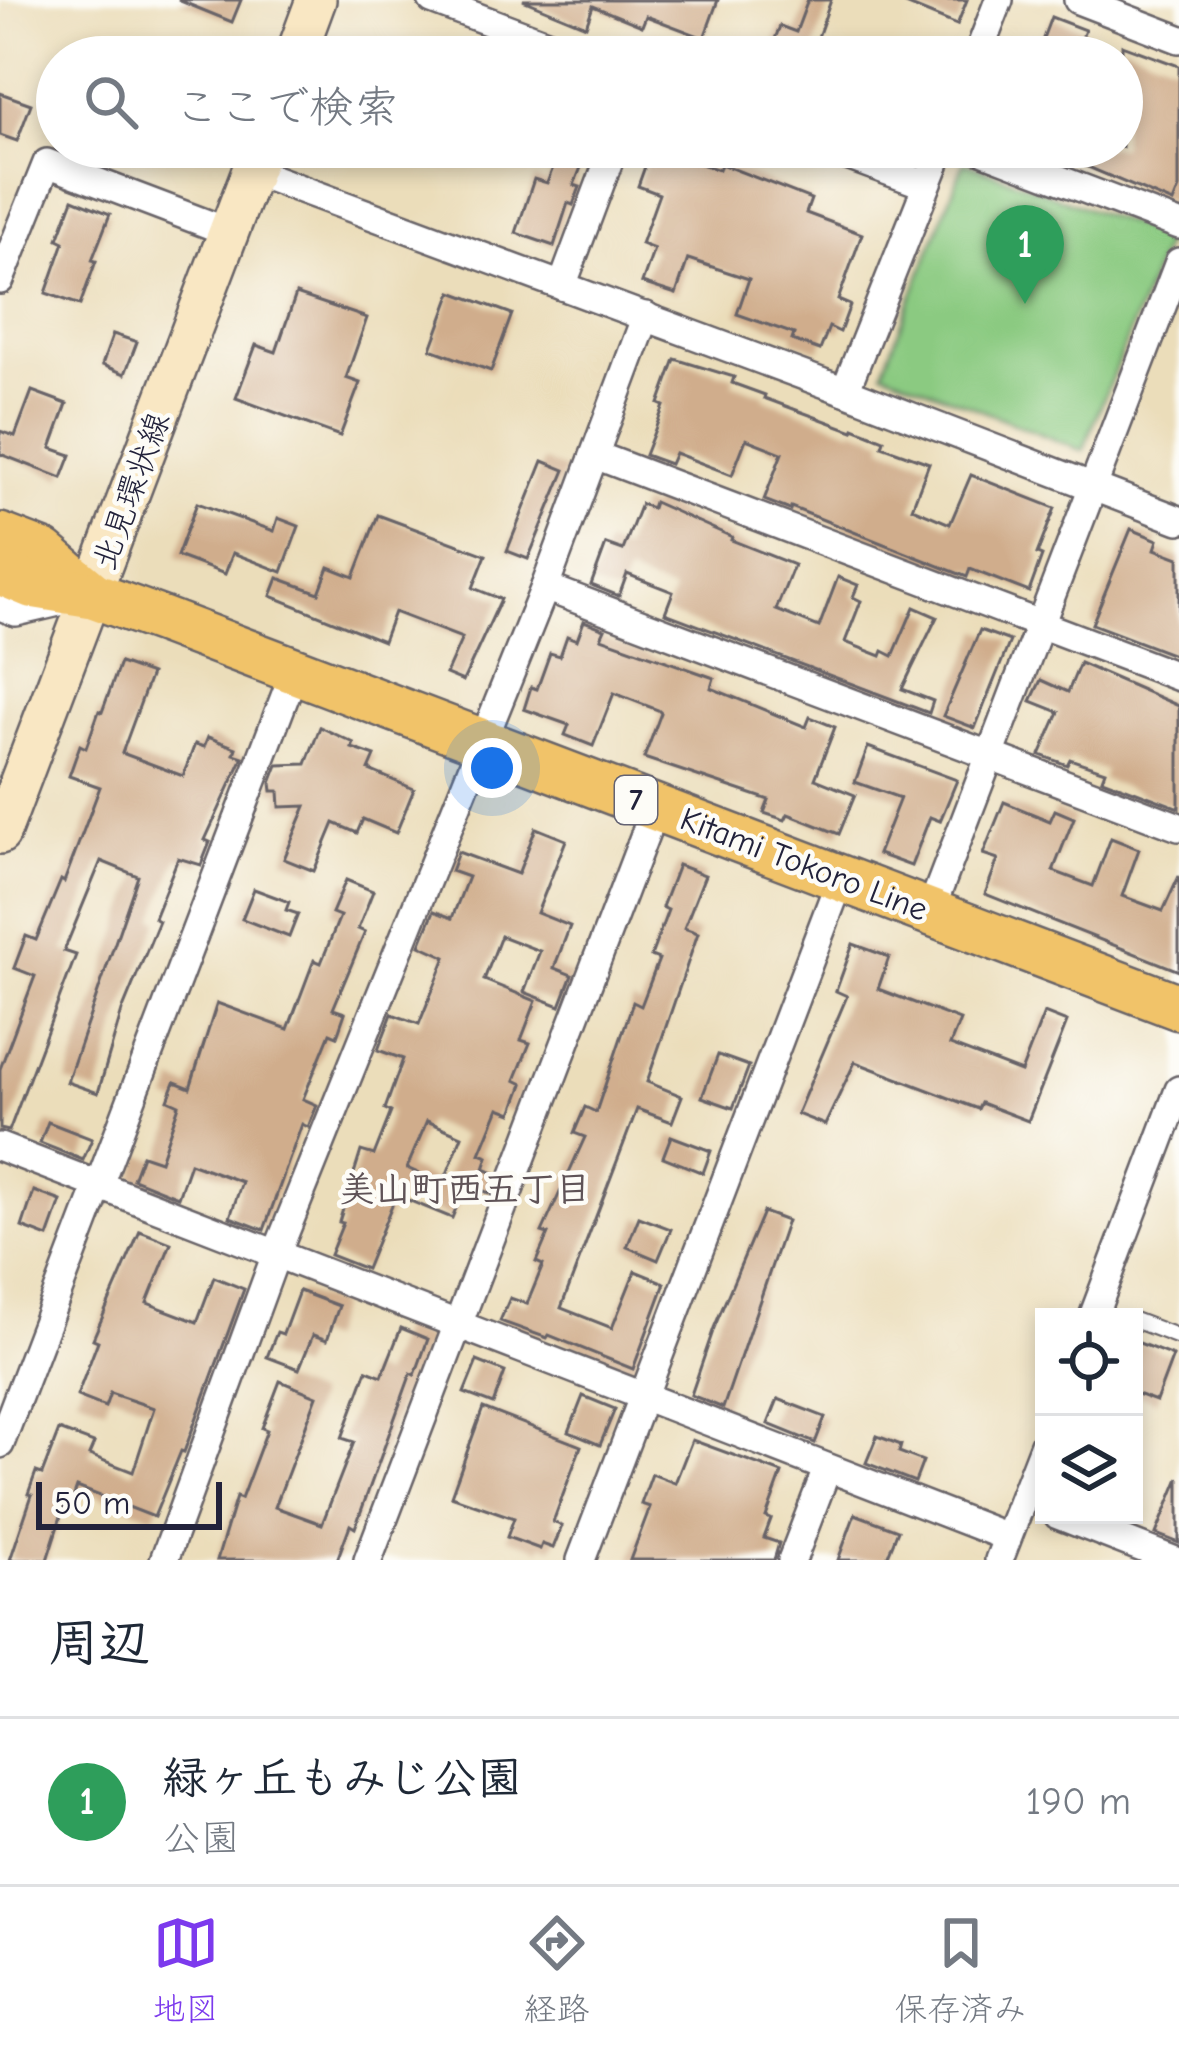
<!DOCTYPE html>
<html lang="ja">
<meta charset="utf-8">
<style>
:root{--surface:#fff;--page:#f2f2f3;--text:#1f2937;--muted:#747a83;--line:#e0e1e3;--accent:#7c3aed}
body{margin:0;font-family:"Comic Neue","Klee One",sans-serif;background:var(--page);color:var(--text)}
.controls{position:absolute;right:36px;bottom:36px;display:grid;overflow:hidden;border-radius:0px;box-shadow:0 6px 18px #0003}
.controls button{width:108px;height:108px;display:grid;place-items:center;padding:0;border:0;border-bottom:3px solid var(--line);background:var(--surface);color:var(--text);font:60px sans-serif}
.scale{position:absolute;left:36px;bottom:30px;width:186px;box-sizing:border-box;padding-left:12px;border:6px solid #22223b;border-top:0;font-size:33px;line-height:42px;white-space:nowrap;color:#22223b;-webkit-text-stroke:9px #fdfcf7;paint-order:stroke}
.you{position:absolute;left:492px;top:768px;width:42px;height:42px;margin:-30px;border:9px solid #fff;border-radius:50%;background:#1a73e8;box-shadow:0 0 0 18px #1a73e833}
.badge{display:grid;place-items:center;width:78px;height:78px;border-radius:50%;background:var(--accent);color:#fff;font-size:39px;font-weight:700}
.pin{position:absolute;translate:-50% -99px;filter:drop-shadow(0 3px 6px #0008)}
.pin::after{content:'';position:absolute;top:63px;width:42px;height:36px;background:inherit;clip-path:polygon(0 0,100% 0,50% 100%)}
.list{margin:0;padding:0;list-style:none}
h2{display:flex;justify-content:space-between;align-items:center;height:156px;margin:0;padding:0 48px;font-size:51px}
h2 small{font-size:39px;font-weight:400;color:var(--muted)}
.list li{display:grid;grid-template-columns:78px 1fr auto;gap:36px;align-items:center;box-sizing:border-box;height:168px;padding:0 48px;border-top:3px solid var(--line)}
.list b{display:block;font-size:45px;white-space:nowrap}
.list p{margin:0;font-size:39px;white-space:nowrap;color:var(--muted)}
.list em{font-size:39px;font-style:normal;color:var(--muted)}
.icon{flex:none;width:66px;height:66px;fill:none;stroke:currentColor;stroke-width:2;stroke-linecap:round;stroke-linejoin:round}
.map{position:relative;flex:none;width:1179px;height:1560px;overflow:hidden}
.search{position:absolute;background:var(--surface);box-shadow:0 6px 18px #0003;left:36px;right:36px;top:36px;height:132px;display:flex;align-items:center;gap:30px;box-sizing:border-box;padding:0 42px;border-radius:66px;color:var(--muted);font-size:45px}
.sheet{height:324px;background:var(--surface)}
nav{display:flex;justify-content:space-around;align-items:center;box-sizing:border-box;height:168px;border-top:3px solid var(--line);background:var(--surface);font-size:33px;color:var(--muted)}
nav a{display:grid;justify-items:center;gap:6px}
nav .on{color:var(--accent)}
.map>svg:first-child{display:block}
.green{fill:#8bca81;stroke:#56765e;stroke-width:3}
.building{fill:#d0ad8c;fill-rule:evenodd}
.lines{fill:none;stroke-linecap:round;stroke-linejoin:round}
.service-casing{stroke:#686367;stroke-width:18}
.minor-casing{stroke:#686367;stroke-width:32}
.secondary-casing{stroke:#686367;stroke-width:44}
.primary-casing{stroke:#686367;stroke-width:50}
.service{stroke:#fff;stroke-width:14}
.minor{stroke:#fff;stroke-width:27}
.secondary{stroke:#f9e7c3;stroke-width:39}
.primary{stroke:#f1c369;stroke-width:45}
.labels{text-anchor:middle;dominant-baseline:central;stroke-width:9;stroke-linejoin:round;paint-order:stroke}
.shield{fill:#fdfcf7;stroke:#646373;stroke-width:3}
.shield-label{font-size:30px;font-weight:bold;fill:#22223b}
.street-label{font-size:33px;fill:#22223b;stroke:#fdfcf7}
.neighbourhood-label{font-size:36px;font-weight:bold;fill:#5f5357;stroke:#fdfcf7}
</style>
<div class="map">
<svg width="1179" height="1560" viewBox="0 0 1179 1560">
<rect width="100%" height="100%" fill="#fdfcf7"/>
<filter id="ink" filterUnits="userSpaceOnUse"><feTurbulence type="fractalNoise" baseFrequency=".00833" numOctaves="2"/><feDisplacementMap in="SourceGraphic" scale="24" xChannelSelector="R" yChannelSelector="G"/><feConvolveMatrix kernelMatrix="1 2 1 2 8 2 1 2 1" color-interpolation-filters="sRGB"/></filter>
<filter id="wash" filterUnits="userSpaceOnUse"><feTurbulence type="fractalNoise" baseFrequency=".004" numOctaves="4" result="noise"/><feDisplacementMap in="SourceGraphic" scale="48" xChannelSelector="R" yChannelSelector="G"/><feGaussianBlur stdDeviation="2.7" result="paint"/><feColorMatrix in="noise" values="0 0 0 0 0 0 0 0 0 0 0 0 0 0 0 0 0 1.4 0 .05"/><feComposite in="paint" operator="in"/></filter>
<g filter="url(#wash)">
<rect width="100%" height="100%" fill="#ebddba"/>
<polygon class="green" points="964,162 1167,238 1083,451 883,371"/>
<g id="blocks">
<g class="building">
<polygon points="178,0 241,0 232,22"/>
<polygon points="523,0 718,0 704,38 646,16 642,26 593,6 586,26"/>
<polygon points="808,0 831,0 811,57 768,57 780,26 796,32"/>
<polygon points="896,0 967,0 957,25"/>
<polygon points="1051,17 1085,30 1075,57 1036,57"/>
<polygon points="1122,45 1179,66 1179,188 1173,203 1076,162 1082,147 1122,147"/>
<polygon points="0,93 31,104 17,141 0,135"/>
<polygon points="561,147 589,147 574,185 580,187 573,205 568,203 554,246 516,233 534,179 547,183"/>
<polygon points="652,147 719,170 721,164 811,199 806,213 862,234 838,300 850,305 840,332 829,327 820,350 792,340 794,334 737,314 749,279 688,259 676,294 642,283 654,249 641,244 659,194 638,186"/>
<polygon points="73,199 110,214 92,260 96,261 80,305 46,293 64,242 58,239"/>
<polygon points="452,292 512,314 491,371 431,349"/>
<polygon points="296,294 367,318 346,378 360,383 340,436 236,398 256,345 276,352"/>
<polygon points="113,334 137,342 125,374 102,365"/>
<polygon points="675,359 734,377 732,383 765,395 764,398 853,431 854,428 884,440 882,446 929,463 912,508 950,524 971,475 1055,508 1037,554 1042,556 1029,592 970,569 967,577 791,507 790,510 764,500 782,453 746,439 732,475 675,453 670,464 645,455 664,406 659,404"/>
<polygon points="32,391 67,404 51,448 71,455 62,478 0,454 0,431 15,436"/>
<polygon points="543,461 565,470 528,559 507,551"/>
<polygon points="654,502 732,537 731,540 794,565 776,610 819,627 838,577 858,585 853,597 861,601 845,642 881,656 883,651 893,656 914,607 937,617 902,689 933,701 929,713 665,613 673,592 627,574 619,596 591,585 606,544 623,550 641,504 652,508"/>
<polygon points="197,503 274,531 278,518 299,526 282,572 233,553 225,574 177,556"/>
<polygon points="378,515 486,555 473,588 501,599 463,681 446,674 462,638 394,612 383,641 271,596 278,578 319,593 329,567 354,577"/>
<polygon points="1131,529 1158,540 1155,549 1179,558 1179,657 1092,624"/>
<polygon points="584,621 605,629 601,638 714,678 711,688 806,727 810,717 835,727 815,779 855,795 839,834 788,814 785,820 764,813 769,800 644,758 661,713 658,710 614,693 593,746 565,735 569,725 524,709 531,687 537,689 550,653 560,656 567,636 577,640"/>
<polygon points="980,630 1010,641 975,728 943,716"/>
<polygon points="120,663 151,674 122,753 183,776 195,744 204,747 208,737 236,748 234,754 243,757 205,840 210,842 201,865 178,858 154,918 159,921 122,1011 98,1093 67,1082 138,876 101,861 64,951 76,955 9,1131 0,1129 0,1069 35,976 14,968 26,936 36,940 61,880 64,882 100,787 69,776 80,745 86,748 99,711 102,712"/>
<polygon points="1080,663 1179,706 1179,808 1102,779 1105,771 1070,759 1067,765 1040,755 1059,712 1031,701 1041,680 1068,692"/>
<polygon points="320,727 354,743 352,748 375,756 369,770 414,789 396,833 363,819 357,833 334,823 314,871 284,859 306,806 280,807 279,791 272,791 271,783 278,765 306,764"/>
<polygon points="868,747 957,780 940,821 930,817 911,866 878,854 900,798 855,782"/>
<polygon points="1004,802 1050,821 1055,810 1074,818 1053,871 1093,886 1111,838 1139,849 1122,896 1163,911 1179,876 1179,971 985,894 998,859 983,854"/>
<path d="M536,828L566,840L537,913L570,926L554,968L572,975L560,1006L524,992L540,951L501,936L484,980L536,1001L521,1040L530,1043L515,1080L523,1084L512,1113L499,1108L480,1154L488,1157L484,1169L496,1174L489,1193L466,1184L452,1218L396,1195L366,1269L330,1255L343,1223L339,1222L361,1151L374,1155L391,1112L385,1109L403,1059L378,1050L392,1014L419,1024L446,957L420,945L434,911L452,918L468,877L451,871L458,852L518,874ZM427,1121L462,1136L443,1184L407,1168Z"/>
<polygon points="678,865 705,875 684,928 698,933 647,1082 682,1096 672,1122 637,1109 561,1308 612,1328 635,1271 665,1283 633,1369 549,1335 547,1338 500,1321 510,1298 527,1304 543,1265 536,1262 548,1234 542,1232 585,1137 574,1133 585,1107 596,1112 633,1002 641,1006 659,959 651,956 668,910 662,907"/>
<polygon points="346,880 373,891 358,929 365,932 333,1009 345,1013 337,1036 330,1033 303,1099 317,1105 308,1127 302,1124 264,1230 230,1217 242,1182 190,1163 178,1197 133,1179 142,1155 160,1161 179,1105 168,1100 175,1082 190,1088 217,1003 288,1029 314,960 321,963 340,916 332,913"/>
<polygon points="254,889 289,902 286,910 298,914 289,937 242,919"/>
<polygon points="853,944 889,957 878,989 960,1020 950,1045 1021,1072 1044,1013 1067,1022 1028,1121 981,1103 978,1109 855,1062 825,1125 797,1114 847,996 836,991"/>
<polygon points="718,1055 749,1066 733,1108 702,1097"/>
<polygon points="48,1122 92,1139 83,1160 40,1143"/>
<polygon points="671,1136 711,1151 703,1173 663,1157"/>
<polygon points="34,1191 61,1201 48,1237 22,1227"/>
<polygon points="763,1212 787,1221 723,1408 691,1395 714,1328"/>
<polygon points="639,1217 671,1229 658,1260 627,1247"/>
<polygon points="140,1231 171,1243 147,1303 197,1322 214,1277 244,1289 184,1452 181,1451 154,1517 77,1487 69,1509 64,1507 47,1560 10,1560 32,1495 28,1494 36,1472 42,1474 59,1430 94,1443 89,1455 133,1472 154,1408 110,1393 105,1407 77,1396 98,1341 93,1339"/>
<polygon points="299,1291 339,1306 327,1340 313,1335 299,1369 267,1357 277,1332 283,1334"/>
<polygon points="401,1328 428,1339 415,1375 411,1373 355,1528 350,1525 337,1560 217,1560 236,1497 241,1499 267,1430 262,1428 280,1381 317,1396 275,1507 322,1524 354,1442 342,1438 367,1370 382,1376"/>
<polygon points="1134,1341 1173,1356 1156,1401 1134,1393"/>
<polygon points="477,1361 505,1372 493,1404 464,1393"/>
<polygon points="583,1396 615,1409 600,1445 569,1432"/>
<polygon points="778,1399 825,1417 815,1443 768,1424"/>
<polygon points="483,1408 581,1446 553,1522 562,1526 553,1548 542,1544 540,1549 507,1537 514,1518 451,1496"/>
<polygon points="877,1436 901,1445 899,1452 923,1461 915,1482 866,1463"/>
<polygon points="692,1440 782,1473 766,1517 771,1519 764,1538 779,1543 774,1560 630,1560 650,1507 641,1504 652,1474 675,1483"/>
<polygon points="1179,1478 1179,1543 1156,1534"/>
<polygon points="855,1514 898,1530 886,1560 838,1560"/>
</g>
</g>
</g>
<g filter="url(#ink)">
<use href="#blocks" fill-opacity="0" stroke="#686367" stroke-width="3"/>
<g class="lines">
<g class="service-casing">
<polyline id="service" points="1134,1320 1179,1337"/>
</g>
<g class="minor-casing">
<g id="minor">
<polyline points="432,0 583,57"/>
<polyline points="1078,0 1179,39"/>
<polyline points="977,57 999,0"/>
<polyline points="823,147 926,185"/>
<polyline points="974,147 1179,225"/>
<polyline points="252,171 845,391 1179,520"/>
<polyline points="0,280 47,163 229,232"/>
<polyline points="562,286 614,147"/>
<polyline points="845,391 942,147"/>
<polyline points="595,455 1179,677"/>
<polyline points="545,587 1179,827"/>
<polyline points="0,606 16,612 63,601"/>
<polyline points="930,912 1179,262"/>
<polyline points="0,1147 1007,1537"/>
<polyline points="1093,1317 1179,1090"/>
<polyline points="0,1444 295,670"/>
<polyline points="1058,1515 1173,1560"/>
<polyline points="164,1560 275,1257 545,587 646,316"/>
<polyline points="368,1560 655,808"/>
<polyline points="581,1560 841,878"/>
<polyline points="792,1560 827,1469"/>
<polyline points="999,1560 1044,1444"/>
</g>
</g>
<g class="secondary-casing">
<g id="secondary">
<polyline points="295,57 316,0"/>
<polyline points="0,834 261,147"/>
</g>
</g>
<g class="primary-casing">
<g id="primary">
<polyline points="0,536 44,553 91,593"/>
<polyline points="0,572 31,585 93,595 162,620 1179,1007"/>
</g>
</g>
<use href="#service" class="service"/>
<use href="#minor" class="minor"/>
<use href="#secondary" class="secondary"/>
<use href="#primary" class="primary"/>
</g>
</g>
<g class="labels">
<rect class="shield" x="615" y="776" width="42" height="48" rx="9"/>
<g class="shield-label">
<text x="636" y="800">7</text>
</g>
<g class="street-label">
<text transform="translate(131 491) rotate(-70)">北見環状線</text>
<text transform="translate(804 864) rotate(21)">Kitami Tokoro Line</text>
</g>
<g class="neighbourhood-label">
<text x="465" y="1189">美山町西五丁目</text>
</g>
</g>
</svg>
<div class="controls">
<button><svg class="icon" aria-label="locate" viewBox="0 0 24 24"><circle cx="12" cy="12" r="6"/><path d="M12 2v4M12 18v4M2 12h4M18 12h4"/></svg></button>
<button><svg class="icon" aria-label="layers" viewBox="0 0 24 24"><path d="M12 4l9 5-9 5-9-5zM3 14l9 5 9-5"/></svg></button>
</div>
<div class="scale">50 m</div>
<div class="you"></div>
<div class="pin badge" style="left:1025px;top:304px;background:#2e9e5b">1</div>
<div class="search"><svg class="icon" aria-label="search" viewBox="0 0 24 24"><circle cx="10" cy="10" r="6"/><path d="M15 15l6 6"/></svg>ここで検索</div>
</div>
<section class="sheet">
<h2>周辺<small></small></h2>
<ul class="list">
<li><span class="badge" style="background:#2e9e5b">1</span><div><b>緑ヶ丘もみじ公園</b><p>公園</p></div><em>190 m</em></li>
</ul>
</section>
<nav>
<a class="on"><svg class="icon" aria-label="map" viewBox="0 0 24 24"><path d="M3 6l6-2 6 2 6-2v14l-6 2-6-2-6 2zM9 4v14M15 6v14"/></svg>地図</a>
<a><svg class="icon" aria-label="directions" viewBox="0 0 24 24"><path d="M12 3l9 9-9 9-9-9zM9 14v-3h6M13 9l2 2-2 2"/></svg>経路</a>
<a><svg class="icon" aria-label="saved" viewBox="0 0 24 24"><path d="M7 4h10v16l-5-4-5 4z"/></svg>保存済み</a>
</nav>
